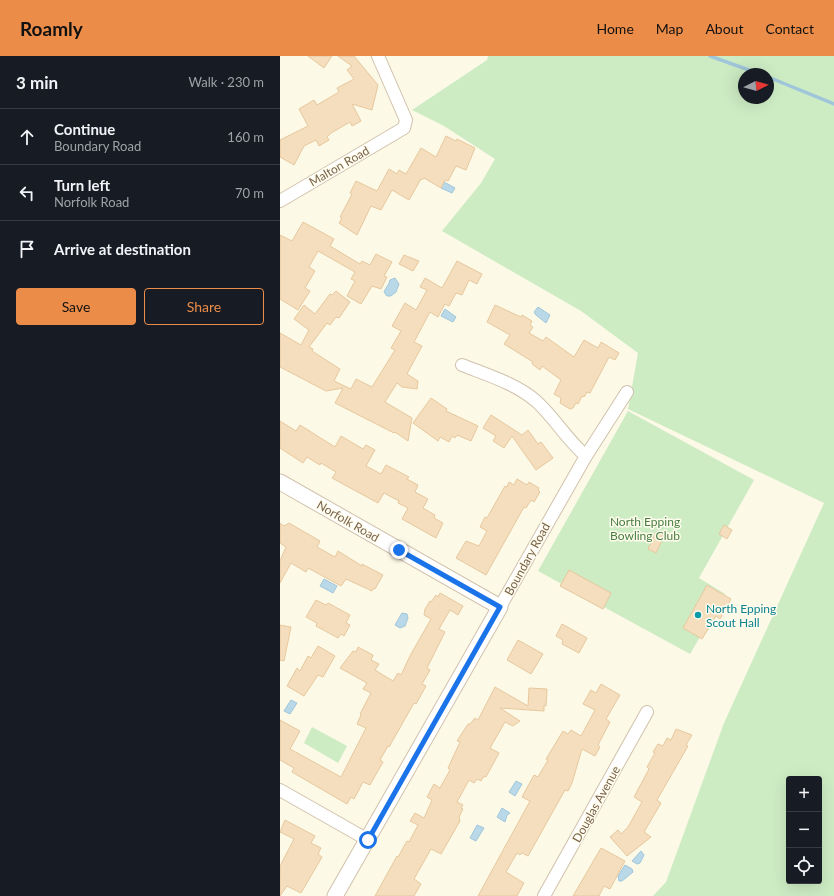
<!DOCTYPE html>
<meta charset="utf-8">
<style>
:root{--surface:#171b24;--page:#242831;--text:#f1f3f6;--muted:#9ea1a6;--line:#363941;--accent:#eb8c48}
body{margin:0;font-family:Lato,sans-serif;background:var(--page);color:var(--text)}
.controls{position:absolute;right:12px;bottom:12px;display:grid;overflow:hidden;border-radius:4px;box-shadow:0 4px 16px #0002}
.controls button{width:36px;height:36px;display:grid;place-items:center;padding:0;border:0;border-bottom:1px solid var(--line);background:var(--surface);color:var(--text);font:20px sans-serif}
.compass{position:absolute;left:458px;top:12px;width:36px;height:36px;border-radius:50%;background:var(--surface);box-shadow:0 4px 16px #0002;rotate:84deg}
.stop{position:absolute;width:12px;height:12px;margin:-9px;border:3px solid #1a73e8;border-radius:50%;background:#fff}
.stop.end{background:#1a73e8;border-color:#fff;box-shadow:0 1px 4px #0008}
.list{margin:0;padding:0;list-style:none}
h2{display:flex;justify-content:space-between;align-items:center;height:52px;margin:0;padding:0 16px;font-size:17px}
h2 small{font-size:13px;font-weight:400;color:var(--muted)}
.list li{display:grid;grid-template-columns:26px 1fr auto;gap:12px;align-items:center;box-sizing:border-box;height:56px;padding:0 16px;border-top:1px solid var(--line)}
.list b{display:block;font-size:15px;white-space:nowrap}
.list p{margin:0;font-size:13px;white-space:nowrap;color:var(--muted)}
.list em{font-size:13px;font-style:normal;color:var(--muted)}
.actions{display:flex;gap:8px;padding:12px 16px}
.actions a{flex:1;padding:9px 0;border:1px solid var(--accent);border-radius:4px;text-align:center;font-size:14px;color:var(--accent)}
.actions .main{background:var(--accent);color:#111}
.icon{flex:none;width:22px;height:22px;fill:none;stroke:currentColor;stroke-width:2;stroke-linecap:round;stroke-linejoin:round}
.map{position:relative;flex:none;width:554px;height:840px;overflow:hidden}
header{display:flex;align-items:center;gap:24px;box-sizing:border-box;height:56px;padding:0 20px;background:var(--accent);color:#111}
header strong{font-size:19px}
nav{display:flex;gap:22px;margin-inline-start:auto;font-size:14px}
main{display:flex}
aside{flex:1;background:var(--surface)}
.map>svg:first-child{display:block}
.green{fill:#cdecc4;fill-rule:evenodd}
.water{fill:#bad9e8;stroke:#a0c6da}
.lines{fill:none;stroke-linecap:round;stroke-linejoin:round}
.stream{stroke:#a0c6da;stroke-width:3.5}
.building{fill:#f4debe;stroke:#e7c89d}
.minor-casing{stroke:#d0c2ac;stroke-width:14}
.tertiary-casing{stroke:#d0c2ac;stroke-width:17}
.minor{stroke:#fff;stroke-width:12}
.tertiary{stroke:#fff;stroke-width:15}
.route{stroke:#1a73e8;stroke-width:5}
.culture-dot{fill:#0f9aa8;stroke:#fffcee;stroke-width:1.5}
.labels{text-anchor:middle;dominant-baseline:central;stroke-width:3;stroke-linejoin:round;paint-order:stroke}
.street-label{font-size:12px;fill:#79634a;stroke:#fffcee}
.park-label{font-size:12px;fill:#487f41;stroke:#fffcee}
.culture-label{font-size:12px;fill:#0d838f;stroke:#fffcee;text-anchor:start}
</style>
<header>
<strong>Roamly</strong>
<nav><a>Home</a><a>Map</a><a>About</a><a>Contact</a></nav>
</header>
<main>
<aside>
<h2>3 min<small>Walk · 230 m</small></h2>
<ul class="list">
<li><svg class="icon" aria-label="ahead" viewBox="0 0 24 24"><path d="M12 20V5M6 11l6-6 6 6"/></svg><div><b>Continue</b><p>Boundary Road</p></div><em>160 m</em></li>
<li><svg class="icon" aria-label="left" viewBox="0 0 24 24"><path d="M17 20v-9H6M10 6l-5 5 5 5"/></svg><div><b>Turn left</b><p>Norfolk Road</p></div><em>70 m</em></li>
<li><svg class="icon" aria-label="arrive" viewBox="0 0 24 24"><path d="M6 21V4h12l-3 4 3 4H6"/></svg><div><b>Arrive at destination</b></div></li>
</ul>
<div class="actions"><a class="main">Save</a><a>Share</a></div>
</aside>
<div class="map">
<svg width="554" height="840" viewBox="0 0 554 840">
<rect width="100%" height="100%" fill="#fdf9e7"/>
<g class="green">
<path d="M208,0H554V840H373L386,826L444,667L544,447L348,353L358,297L301,255L162,175L201,127L215,103L164,70L132,54L207,4ZM464,18H488V42H464ZM509,723H539V825H509Z"/>
<polygon points="348,355 474,424 419,522 445,538 410,598 258,515"/>
<polygon points="32,671 67,690 58,707 24,687"/>
</g>
<g class="water">
<polygon points="164,126 175,132 172,137 161,132"/>
<path d="M115,222L119,228L116,236L111,240H107L104,236C106,231 109,229 110,224Z"/>
<polygon points="258,251 270,259 266,267 256,259 254,256"/>
<polygon points="165,253 176,261 173,266 161,260"/>
<polygon points="44,523 57,530 53,537 40,530"/>
<polygon points="122,557 127,558 128,562 125,570 120,572 115,569"/>
<polygon points="11,644 17,647 10,658 4,655"/>
<polygon points="236,725 242,728 235,740 229,736"/>
<polygon points="222,752 230,757 227,759 225,766 217,761"/>
<polygon points="197,769 204,772 196,785 190,782"/>
<polygon points="361,795 364,799 360,807 357,808 352,805"/>
<polygon points="345,809 352,813 353,816 342,825 339,825 338,820"/>
</g>
<g class="lines">
<g class="stream">
<polyline points="430,0 480,18"/>
<polyline points="488,21 554,48"/>
</g>
</g>
<g class="building">
<polygon points="28,0 52,0 44,12"/>
<polygon points="58,0 74,0 98,29 92,54 72,48 81,65 72,70 70,66 51,77 47,81 49,84 39,90 36,84 24,90 14,109 0,101 0,84 28,70 19,53 34,44 37,49 59,36 57,32 74,23 67,14 72,10"/>
<polygon points="166,80 176,85 177,83 195,92 186,114 176,110 168,125 165,124 161,132 144,122 142,124 141,123 129,144 112,134 101,154 91,150 77,179 59,167 62,162 60,161 72,138 70,137 76,125 97,135 109,113 117,118 119,114 126,118 141,92 156,101"/>
<polygon points="23,166 54,183 50,190 80,208 82,205 90,209 96,198 112,206 104,220 107,221 101,233 92,230 81,248 67,240 75,225 71,223 75,216 38,195 29,211 35,215 25,232 30,235 18,254 0,243 0,179 12,185"/>
<polygon points="124,199 139,205 133,215 119,208"/>
<polygon points="177,205 202,218 197,228 189,224 182,239 176,237 169,250 165,248 158,261 150,256 134,286 142,290 127,318 138,325 137,333 122,331 117,327 105,346 132,362 128,385 115,376 114,377 55,347 63,332 46,335 0,311 0,277 21,289 29,274 14,263 24,249 35,258 50,238 52,239 56,235 70,246 59,262 56,261 50,269 47,267 29,291 33,293 32,295 60,313 54,325 71,333 76,323 92,331 115,294 111,292 121,275 112,270 125,247 136,254 147,234 140,231 145,222 162,232"/>
<polygon points="215,249 241,261 242,259 252,265 250,269 253,271 249,277 263,285 266,281 294,301 304,284 318,292 321,286 339,297 335,304 329,301 310,337 307,336 304,341 302,340 298,348 296,347 293,352 290,353 280,347 281,342 274,338 281,324 262,310 260,314 252,308 253,306 224,288 230,279 207,266"/>
<polygon points="151,342 167,353 166,355 198,370 191,385 177,379 175,382 172,380 169,386 160,381 158,385 133,367"/>
<polygon points="211,359 242,379 248,374 258,388 261,386 273,402 256,414 232,380 224,392 213,385 216,380 203,372"/>
<polygon points="0,365 16,375 20,369 55,391 61,380 83,393 86,389 95,394 86,410 101,418 106,409 129,421 127,423 138,429 135,436 148,443 143,452 155,459 154,462 163,467 156,482 122,463 128,452 118,447 119,445 104,437 98,447 52,422 56,416 41,407 40,409 27,401 23,407 0,392"/>
<polygon points="237,423 247,429 249,426 259,432 258,434 260,436 254,446 251,444 246,452 244,451 206,519 176,502 186,485 199,490 207,475 200,471 205,461 207,462 225,430 227,431 229,426 234,429"/>
<polygon points="0,467 4,470 9,467 21,474 40,485 37,491 55,501 58,495 82,510 82,508 103,519 95,533 94,532 92,535 66,523 61,530 28,512 26,516 11,507 0,527 0,505 6,491 0,487"/>
<polygon points="444,469 452,474 447,483 439,478"/>
<polygon points="376,476 384,480 376,497 368,493"/>
<polygon points="289,514 331,537 323,553 280,530"/>
<polygon points="427,529 451,543 440,563 436,560 422,583 403,572"/>
<polygon points="160,537 183,550 178,559 170,554 159,573 165,576 147,612 150,614 142,628 146,630 136,648 134,647 109,691 108,690 100,704 103,706 90,729 83,726 74,743 71,741 67,748 12,716 14,712 0,704 0,664 20,675 10,693 61,721 86,672 77,668 81,659 80,658 91,637 83,633 87,627 60,612 73,595 76,596 78,591 93,599 91,604 99,608 95,614 113,625 118,617 121,619 131,598 151,563 144,559 145,553 150,545 151,546 156,539 158,541"/>
<polygon points="36,544 46,549 48,547 70,559 66,567 70,569 64,580 61,578 58,582 36,570 37,567 26,561"/>
<polygon points="282,568 307,582 299,597 282,588 283,584 276,580"/>
<polygon points="0,569 11,571 4,605 0,604"/>
<polygon points="238,584 263,598 251,618 227,604"/>
<polygon points="38,590 55,600 43,621 38,619 24,640 7,630 17,612 20,615 28,600 31,602"/>
<polygon points="321,628 340,639 326,663 330,666 318,689 320,691 315,700 302,693 292,727 288,735 285,734 248,800 242,797 240,799 237,797 226,816 244,827 237,840 198,840 250,745 242,741 254,719 258,721 268,704 266,703 283,675 288,678 291,674 301,680 315,654 303,648 311,634 316,637"/>
<polygon points="215,631 248,650 249,632 267,633 266,650 264,649 264,655 220,652 240,665 233,670 225,666 210,692 219,697 206,721 204,720 201,725 197,723 194,727 189,724 177,746 183,749 181,752 183,753 179,761 180,765 161,798 151,793 134,823 141,828 134,840 95,840 117,800 118,801 127,785 129,786 138,769 130,765 135,757 144,762 152,744 147,741 154,728 160,732 170,714 168,712 180,686 177,685 188,668 190,668 195,662 198,664"/>
<polygon points="396,673 412,679 406,689 408,690 377,744 381,747 364,776 371,781 347,800 330,781 338,774 341,778 348,771 362,746 354,741 369,713 367,711 375,697 373,696 378,688 383,690 387,682 391,684"/>
<polygon points="5,764 35,780 31,787 41,792 38,798 42,801 21,837 7,830 0,840 0,810 14,783 0,776"/>
<polygon points="321,792 345,805 330,833 324,830 319,840 293,840"/>
</g>
<g class="lines">
<g class="minor-casing">
<g id="minor">
<polyline points="0,145 124,72 126,64 98,0"/>
<path d="M182,309C207,319 235,327 256,345C274,361 287,384 306,400"/>
<polyline points="220,551 306,400 347,336"/>
<polyline points="0,734 88,784"/>
<polyline points="264,840 367,656"/>
</g>
</g>
<g class="tertiary-casing">
<polyline id="tertiary" points="0,426 220,551 55,840"/>
</g>
<use href="#minor" class="minor"/>
<use href="#tertiary" class="tertiary"/>
</g>
<g class="lines">
<polyline class="route" points="88,784 220,551 119,494"/>
</g>
<circle class="culture-dot" cx="418" cy="559" r="4"/>
<g class="labels">
<g class="street-label">
<text transform="translate(59 110) rotate(-30)">Malton Road</text>
<text transform="translate(68 465) rotate(30)">Norfolk Road</text>
<text transform="translate(247 503) rotate(-61)">Boundary Road</text>
<text transform="translate(316 748) rotate(-61)">Douglas Avenue</text>
</g>
<g class="park-label">
<text x="365" y="465">North Epping<tspan x="365" dy="14">Bowling Club</tspan></text>
</g>
<g class="culture-label">
<text x="426" y="552">North Epping<tspan x="426" dy="14">Scout Hall</tspan></text>
</g>
</g>
</svg>
<div class="controls">
<button>+</button>
<button>−</button>
<button><svg class="icon" aria-label="locate" viewBox="0 0 24 24"><circle cx="12" cy="12" r="6"/><path d="M12 2v4M12 18v4M2 12h4M18 12h4"/></svg></button>
</div>
<svg class="compass" viewBox="-18 -18 36 36"><path d="M0-13l5 13h-10z" fill="#e53935"/><path d="M0 13l5-13h-10z" fill="#9ea1a6"/></svg>
<div class="stop" style="left:88px;top:784px"></div>
<div class="stop end" style="left:119px;top:494px"></div>
</div>
</main>
